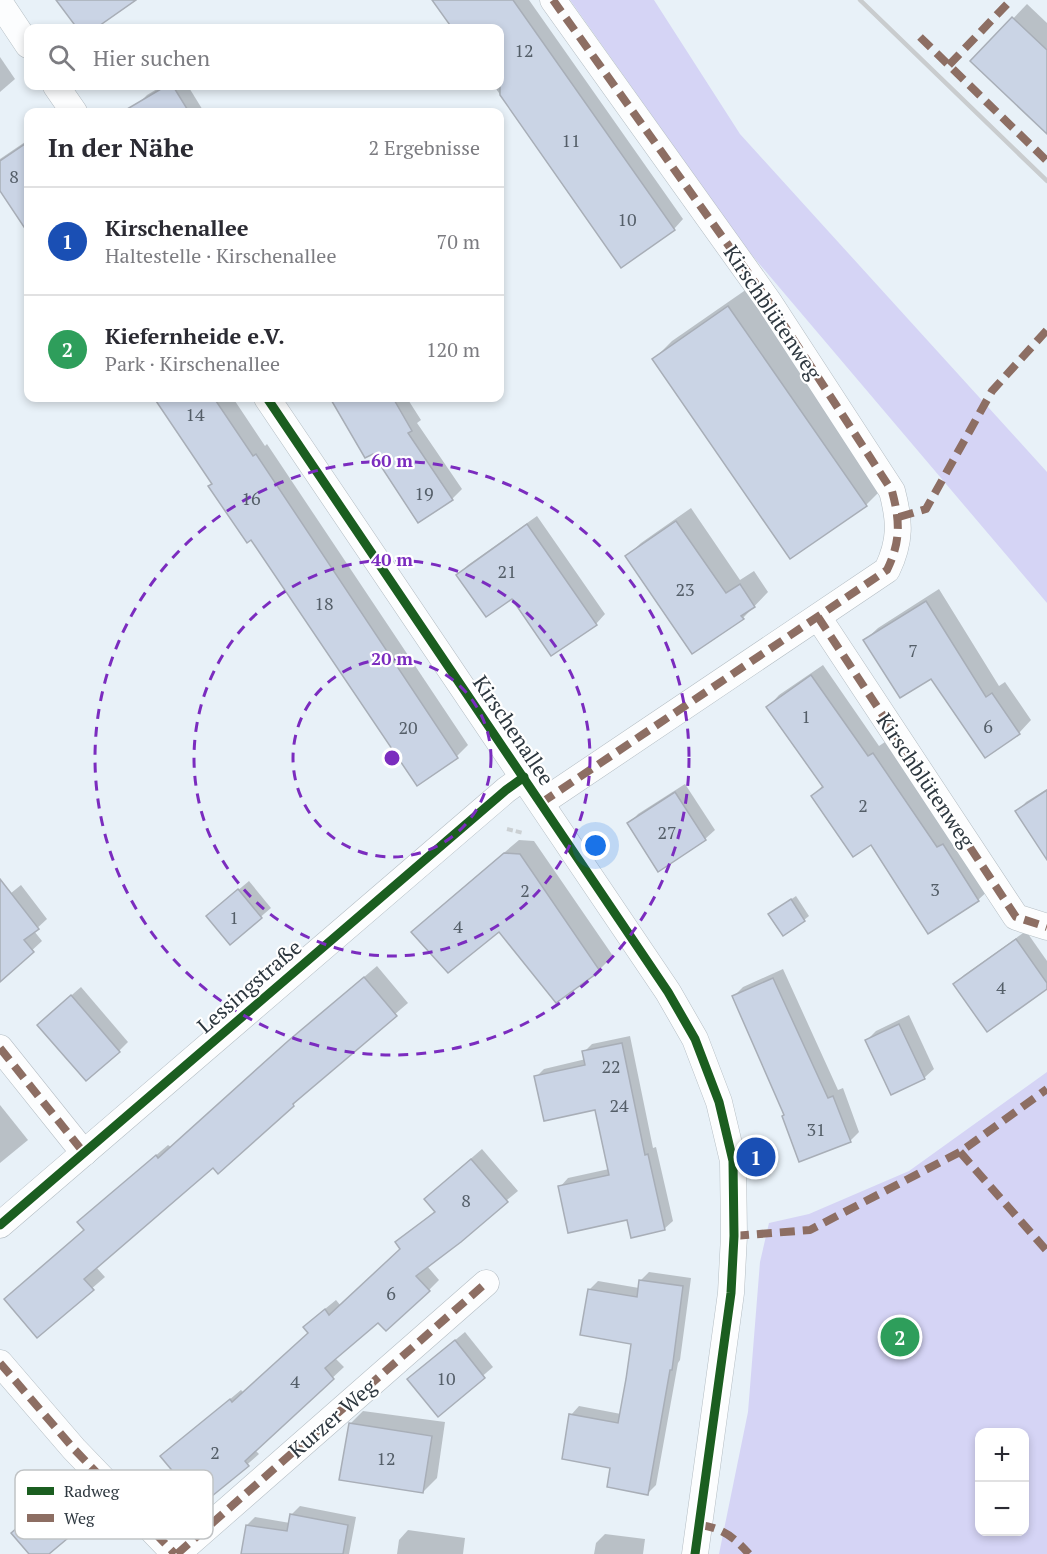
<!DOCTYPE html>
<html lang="de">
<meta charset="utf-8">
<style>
:root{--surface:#fff;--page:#f2f2f3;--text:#2b2b33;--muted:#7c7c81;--line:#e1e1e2;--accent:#d93025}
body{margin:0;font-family:"PT Serif",serif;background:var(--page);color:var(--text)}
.controls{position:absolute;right:18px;bottom:18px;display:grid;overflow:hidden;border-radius:12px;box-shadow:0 3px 9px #0003}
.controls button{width:54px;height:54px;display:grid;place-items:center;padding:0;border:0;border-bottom:2px solid var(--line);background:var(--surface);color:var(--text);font:30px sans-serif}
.you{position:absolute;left:596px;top:846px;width:21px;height:21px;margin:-15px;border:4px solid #fff;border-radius:50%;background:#1a73e8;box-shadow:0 0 0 9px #1a73e833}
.badge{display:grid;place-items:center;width:39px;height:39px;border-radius:50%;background:var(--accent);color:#fff;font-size:20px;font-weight:700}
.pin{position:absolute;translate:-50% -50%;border:3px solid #fff;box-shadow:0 2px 6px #0006}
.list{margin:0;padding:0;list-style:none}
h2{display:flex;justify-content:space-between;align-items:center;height:78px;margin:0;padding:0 24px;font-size:26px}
h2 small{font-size:20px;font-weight:400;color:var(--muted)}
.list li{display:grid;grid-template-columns:39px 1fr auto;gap:18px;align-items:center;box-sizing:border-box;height:108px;padding:0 24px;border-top:2px solid var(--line)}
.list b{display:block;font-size:22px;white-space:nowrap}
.list p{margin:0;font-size:20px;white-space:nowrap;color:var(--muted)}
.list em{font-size:20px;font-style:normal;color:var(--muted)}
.icon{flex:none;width:33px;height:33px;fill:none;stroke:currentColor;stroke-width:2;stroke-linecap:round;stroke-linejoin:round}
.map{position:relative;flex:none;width:1047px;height:1554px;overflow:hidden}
.search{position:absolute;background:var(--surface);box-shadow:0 3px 9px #0003;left:24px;top:24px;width:480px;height:66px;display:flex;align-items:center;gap:15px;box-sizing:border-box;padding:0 21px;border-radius:12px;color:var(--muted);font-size:22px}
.panel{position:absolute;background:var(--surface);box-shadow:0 3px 9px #0003;left:24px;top:108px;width:480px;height:294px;border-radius:12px}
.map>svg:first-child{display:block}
.green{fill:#d5d4f5;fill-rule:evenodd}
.shadow{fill:#0003}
.building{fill:#cad4e5;stroke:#a8aeb7;stroke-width:1.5}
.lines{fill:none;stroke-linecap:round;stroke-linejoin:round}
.street-casing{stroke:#b4bdc3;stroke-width:27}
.path{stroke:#cbd0d3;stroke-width:4;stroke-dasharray:6 3;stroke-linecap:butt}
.street{stroke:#fcfdfe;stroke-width:26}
.rail{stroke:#c9ccce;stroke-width:4.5}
.quiet{stroke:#8d6e63;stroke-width:8;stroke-dasharray:15 8;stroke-linecap:butt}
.cycleway-casing{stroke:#fff;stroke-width:13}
.cycleway{stroke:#1b5e20;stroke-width:9}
.ring{fill:none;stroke:#7b2cbf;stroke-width:3;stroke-dasharray:10 8}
.labels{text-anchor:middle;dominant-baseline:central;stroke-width:4.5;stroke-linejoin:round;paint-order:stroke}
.number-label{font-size:18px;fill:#545e68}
.street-label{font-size:21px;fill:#2d373f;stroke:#fff}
.key{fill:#fff;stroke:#c0c3c5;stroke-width:1.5}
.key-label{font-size:16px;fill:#2d373f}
.centre{fill:#7b2cbf;stroke:#fff;stroke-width:3}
.ring-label{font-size:18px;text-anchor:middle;font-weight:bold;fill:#7b2cbf;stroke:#fff;stroke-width:4.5;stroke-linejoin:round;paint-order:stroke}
</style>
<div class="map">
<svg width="1047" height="1554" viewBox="0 0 1047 1554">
<rect width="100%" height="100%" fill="#e8f1f8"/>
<g class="green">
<polygon points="570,0 654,0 740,134 1047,472 1047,603 745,247"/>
<path d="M1047,1072V1554H719L748,1412L760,1262L769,1223L809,1214L909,1171ZM980,1432H1024V1532H980Z"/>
</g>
<g class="shadow">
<polygon points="434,0 529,0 683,219 674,229 621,266 494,86 500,86 500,28 454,28"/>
<polygon points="1027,4 1047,23 1047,132 973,61"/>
<polygon points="0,57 15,79 0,92"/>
<polygon points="162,86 188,86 204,112 143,112 138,104 147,95"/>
<polygon points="28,140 28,205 0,188 0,159"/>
<polygon points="747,289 884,487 866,505 654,359 672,341"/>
<polygon points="155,398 233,398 265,446 267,444 468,745 457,756 417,784"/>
<polygon points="332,398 407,398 421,420 417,423 462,489 452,499 418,521 373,452 366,456"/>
<polygon points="691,508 740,580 754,571 768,592 743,618 627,556 641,543"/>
<polygon points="537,516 605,614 596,624 551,654 513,597 458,575 468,565"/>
<polygon points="939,589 999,686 1005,682 1031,720 1019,733 932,677 865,640 878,628"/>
<polygon points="823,665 879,746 885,742 949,837 990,889 978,900 871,843 813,796 823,785 768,707 779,695"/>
<polygon points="685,784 715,830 705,839 659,869 629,824 638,814"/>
<polygon points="1047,789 1047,857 1017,812 1026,802"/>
<polygon points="519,840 534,841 613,956 599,970 499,930 427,918"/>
<polygon points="249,881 271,908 230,943 218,907"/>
<polygon points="21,885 47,919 34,931 42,941 0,980 0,893 5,898"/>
<polygon points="796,896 809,916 804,920 770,914"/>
<polygon points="1026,931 1047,961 1047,987 955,984 964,975"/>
<polygon points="377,966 408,1003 304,1092 293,1105 214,1166 96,1267 105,1277 37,1336 85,1229 91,1211 168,1145 171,1147 302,1030"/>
<polygon points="783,969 838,1090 843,1088 859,1132 850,1141 786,1115 733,997 743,987"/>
<polygon points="81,987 128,1042 119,1051 49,1015"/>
<polygon points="909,1015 934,1069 924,1078 867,1040 876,1031"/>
<polygon points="630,1036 653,1148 656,1147 673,1221 664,1229 628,1218 560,1187 568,1178 609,1169 596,1108 536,1077 544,1069 586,1059 584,1052 592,1044"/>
<polygon points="0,1105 28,1140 0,1163"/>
<polygon points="482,1149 518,1191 427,1266 439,1280 429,1290 379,1321 335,1358 344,1367 255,1450 259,1454 227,1482 186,1436 241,1390 243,1392 310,1333 305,1327 315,1317 336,1300 341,1306 402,1249 397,1243 436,1210 437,1188"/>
<polygon points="649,1272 691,1278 680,1360 678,1363 656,1485 648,1493 612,1467 571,1415 579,1406 621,1414 632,1342 589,1290 598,1281 639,1288 640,1281"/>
<polygon points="465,1332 493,1367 438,1414 419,1370"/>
<polygon points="363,1411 445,1422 437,1478 423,1492 349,1425"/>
<polygon points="63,1489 88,1518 47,1554 31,1554 23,1523"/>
<polygon points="300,1506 356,1517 349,1554 242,1554 247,1525 255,1517 290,1523 292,1514"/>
<polygon points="408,1530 465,1538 463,1554 397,1554 399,1540"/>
<polygon points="605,1534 645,1539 643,1554 594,1554 596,1543"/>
</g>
<g class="building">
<polygon points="56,0 136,0 96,28 77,28"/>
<polygon points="432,0 513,0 675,230 621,268 500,95 500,28 452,28"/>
<polygon points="1012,17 1047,50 1047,134 970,61"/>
<polygon points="166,86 173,86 189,112 122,112"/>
<polygon points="28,142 28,233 0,191 0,161"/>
<polygon points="728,306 867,506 790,559 652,359"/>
<polygon points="154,398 214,398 253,456 256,454 458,758 417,786 251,540 247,543 208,486 212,484"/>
<polygon points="330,398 393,398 412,431 408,433 453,500 418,523 373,454 365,458"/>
<polygon points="676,521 726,593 740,584 755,607 741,616 744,619 692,654 625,556"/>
<polygon points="527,524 597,625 551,656 512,599 486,617 456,575"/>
<polygon points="926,601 986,697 992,693 1020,734 985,758 931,679 900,698 863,640"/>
<polygon points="811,675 868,756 873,753 937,847 943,844 979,901 928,934 871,845 853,857 811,796 823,787 766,707"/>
<polygon points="1047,790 1047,860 1015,811"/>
<polygon points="675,792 706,840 658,872 627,823"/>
<polygon points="504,853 520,854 600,971 556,1003 499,932 448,973 411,932"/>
<polygon points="0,879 39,929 24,940 34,952 0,982"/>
<polygon points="238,889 262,918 230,945 206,916"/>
<polygon points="791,899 805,921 783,936 768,914"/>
<polygon points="1016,939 1047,983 1047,989 987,1032 953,984"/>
<polygon points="364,977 397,1016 293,1104 294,1106 218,1174 213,1168 84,1279 94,1290 37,1338 4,1299 84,1230 77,1222 156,1155 158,1158 288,1041"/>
<polygon points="773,978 828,1098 833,1096 851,1142 799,1162 782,1116 784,1115 732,996"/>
<polygon points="71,995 120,1052 86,1081 37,1025"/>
<polygon points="899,1024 925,1079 891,1095 865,1040"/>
<polygon points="622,1043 645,1155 648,1154 665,1230 631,1238 627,1220 568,1233 558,1186 609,1175 595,1110 544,1121 534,1076 585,1065 582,1051"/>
<polygon points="471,1159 508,1202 461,1242 416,1276 430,1291 386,1331 378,1323 325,1368 334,1379 245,1461 249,1466 201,1505 160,1456 230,1399 232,1402 308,1333 303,1327 325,1309 329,1315 400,1249 395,1242 435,1212 424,1199"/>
<polygon points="639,1280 683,1286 672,1370 670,1370 648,1495 607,1487 610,1468 562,1459 569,1414 618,1423 626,1379 631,1344 580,1335 588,1289 637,1297"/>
<polygon points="455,1340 485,1378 438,1417 407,1379"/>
<polygon points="349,1423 432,1436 423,1493 339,1480"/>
<polygon points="53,1497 80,1528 49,1554 29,1554 11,1533"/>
<polygon points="290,1514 348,1525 343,1554 241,1554 246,1525 287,1531"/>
</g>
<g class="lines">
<g class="street-casing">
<g id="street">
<polyline points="0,3 28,45"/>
<polyline points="56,86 74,112"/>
<polyline points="267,398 668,992 695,1039 719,1102 733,1161 734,1236 731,1293 695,1554"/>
<polyline points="818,617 1016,917 1047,927"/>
<path d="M541,803L887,570C901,541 900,521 892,491L769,302L553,0"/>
<polyline points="0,1048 84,1153"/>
<polyline points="0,1225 506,790 524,777"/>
<polyline points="0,1363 74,1449 175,1554"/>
<polyline points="177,1554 486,1283"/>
</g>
</g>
<polyline class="path" points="507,829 523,833"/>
<use href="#street" class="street"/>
<polyline class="rail" points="860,0 1047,181"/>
<g class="quiet">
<polyline points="920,37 1047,161"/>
<polyline points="949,65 1011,0"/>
<polyline points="899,517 926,509 992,391 1047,330"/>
<polyline points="818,617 1016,917 1047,927"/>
<path d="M541,803L887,570C901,541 900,521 892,491L769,302L553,0"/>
<polyline points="0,1048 84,1153"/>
<polyline points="960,1152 1047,1251"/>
<polyline points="734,1236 810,1230 960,1152 1047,1089"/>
<polyline points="0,1363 74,1449 175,1554"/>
<path d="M700,1525C722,1528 734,1537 749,1554"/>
<polyline points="177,1554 486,1283"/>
</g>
<g class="cycleway-casing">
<g id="cycleway">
<polyline points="267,398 668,992 695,1039 719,1102 733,1161 734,1236 731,1293 695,1554"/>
<polyline points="0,1225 506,790 524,777"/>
</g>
</g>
<use href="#cycleway" class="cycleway"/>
</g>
<g class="ring">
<circle cx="392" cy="758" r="99"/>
<circle cx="392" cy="758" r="198"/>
<circle cx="392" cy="758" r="297"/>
</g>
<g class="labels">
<g class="number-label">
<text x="524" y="50">12</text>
<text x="571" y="140">11</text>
<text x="14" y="176">8</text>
<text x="627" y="219">10</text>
<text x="195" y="414">14</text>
<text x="424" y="493">19</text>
<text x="251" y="498">16</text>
<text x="507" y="571">21</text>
<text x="685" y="589">23</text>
<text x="324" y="603">18</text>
<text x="913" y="650">7</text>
<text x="806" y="716">1</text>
<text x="988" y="726">6</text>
<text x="408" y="727">20</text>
<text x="863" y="805">2</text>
<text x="667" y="832">27</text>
<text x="935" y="889">3</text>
<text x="525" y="890">2</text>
<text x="234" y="917">1</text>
<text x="458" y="926">4</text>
<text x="1001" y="987">4</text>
<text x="611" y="1066">22</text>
<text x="619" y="1105">24</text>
<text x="816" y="1129">31</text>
<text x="466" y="1200">8</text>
<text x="391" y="1293">6</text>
<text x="446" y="1378">10</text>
<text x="295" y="1381">4</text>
<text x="215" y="1452">2</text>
<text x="386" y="1458">12</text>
</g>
<g class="street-label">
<text transform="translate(773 312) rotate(56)">Kirschblütenweg</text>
<text transform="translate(514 730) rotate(56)">Kirschenallee</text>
<text transform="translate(926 780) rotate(56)">Kirschblütenweg</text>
<text transform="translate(249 986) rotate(-41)">Lessingstraße</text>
<text transform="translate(332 1418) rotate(-41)">Kurzer Weg</text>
</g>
</g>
<rect x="15" y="1470" width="198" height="69" rx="9" class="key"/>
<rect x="27" y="1487" width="27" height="8" fill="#1b5e20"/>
<rect x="27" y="1514" width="27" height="8" fill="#8d6e63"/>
<g class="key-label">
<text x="64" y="1497">Radweg</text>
<text x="64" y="1524">Weg</text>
</g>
<circle cx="392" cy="758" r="9" class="centre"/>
<g class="ring-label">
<text x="392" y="467">60 m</text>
<text x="392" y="566">40 m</text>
<text x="392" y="665">20 m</text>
</g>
</svg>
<div class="controls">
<button>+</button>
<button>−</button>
</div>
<div class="you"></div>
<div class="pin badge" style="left:756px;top:1157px;background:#1a4fb4">1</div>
<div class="pin badge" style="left:900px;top:1337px;background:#2e9e5b">2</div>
<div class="search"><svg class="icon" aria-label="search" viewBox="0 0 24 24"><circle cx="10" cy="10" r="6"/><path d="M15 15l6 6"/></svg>Hier suchen</div>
<section class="panel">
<h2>In der Nähe<small>2 Ergebnisse</small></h2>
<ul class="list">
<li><span class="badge" style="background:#1a4fb4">1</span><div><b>Kirschenallee</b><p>Haltestelle · Kirschenallee</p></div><em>70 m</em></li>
<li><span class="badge" style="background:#2e9e5b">2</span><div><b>Kiefernheide e.V.</b><p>Park · Kirschenallee</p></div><em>120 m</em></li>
</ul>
</section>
</div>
